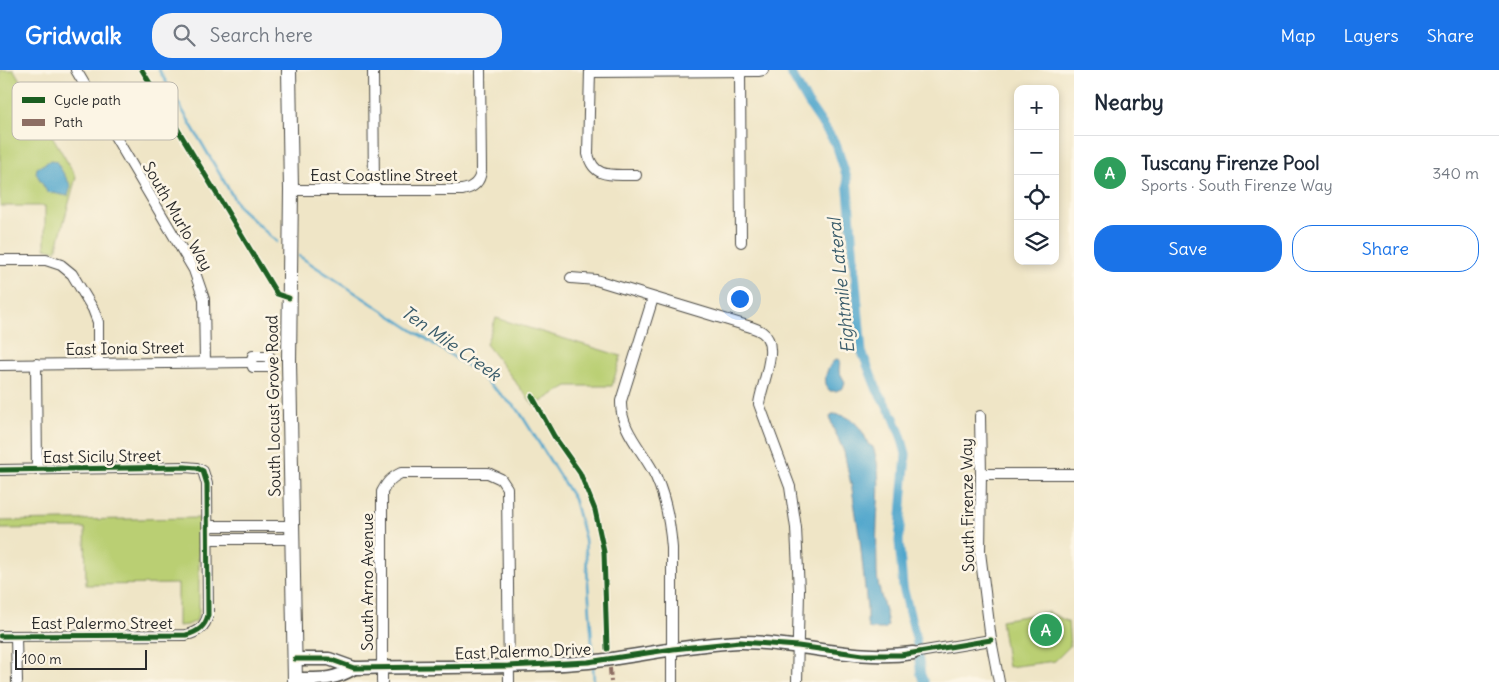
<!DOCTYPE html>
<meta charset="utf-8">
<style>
:root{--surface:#fff;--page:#f2f2f3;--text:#1f2937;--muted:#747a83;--line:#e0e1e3;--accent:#1a73e8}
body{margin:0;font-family:Delius,sans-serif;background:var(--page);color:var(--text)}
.controls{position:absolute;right:15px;top:15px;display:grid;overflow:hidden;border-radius:10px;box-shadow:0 2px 8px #0003}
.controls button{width:45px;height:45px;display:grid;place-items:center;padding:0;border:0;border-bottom:1px solid var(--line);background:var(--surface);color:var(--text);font:25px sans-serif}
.scale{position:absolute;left:15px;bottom:12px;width:132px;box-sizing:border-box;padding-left:5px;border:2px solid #2b2b2b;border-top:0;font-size:14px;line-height:18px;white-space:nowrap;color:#2b2b2b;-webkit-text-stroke:4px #fcf5e5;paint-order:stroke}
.you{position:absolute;left:739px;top:228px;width:18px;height:18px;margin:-12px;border:4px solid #fff;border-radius:50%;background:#1a73e8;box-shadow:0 0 0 8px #1a73e833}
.badge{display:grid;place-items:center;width:32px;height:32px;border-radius:50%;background:var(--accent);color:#fff;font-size:16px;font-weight:700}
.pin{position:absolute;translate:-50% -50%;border:2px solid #fff;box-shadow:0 1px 5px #0006}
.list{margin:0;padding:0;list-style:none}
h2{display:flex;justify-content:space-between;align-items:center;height:65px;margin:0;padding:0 20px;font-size:21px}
h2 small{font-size:16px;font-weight:400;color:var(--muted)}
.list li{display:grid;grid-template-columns:32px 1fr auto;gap:15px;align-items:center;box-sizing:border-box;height:75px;padding:0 20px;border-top:1px solid var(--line)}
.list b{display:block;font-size:19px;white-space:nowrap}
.list p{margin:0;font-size:16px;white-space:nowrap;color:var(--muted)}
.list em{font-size:16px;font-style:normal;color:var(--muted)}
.actions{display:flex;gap:10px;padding:15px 20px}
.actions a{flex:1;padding:11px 0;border:1px solid var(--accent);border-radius:20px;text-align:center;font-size:18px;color:var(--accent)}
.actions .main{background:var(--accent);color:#fff}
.icon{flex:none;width:28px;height:28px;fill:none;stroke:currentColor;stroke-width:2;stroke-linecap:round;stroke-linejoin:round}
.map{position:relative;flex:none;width:1074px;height:612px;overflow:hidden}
header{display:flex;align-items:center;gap:30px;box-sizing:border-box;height:70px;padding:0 25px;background:var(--accent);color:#fff}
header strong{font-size:24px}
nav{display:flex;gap:28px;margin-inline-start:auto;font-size:18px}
.search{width:350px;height:45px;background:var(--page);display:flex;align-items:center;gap:12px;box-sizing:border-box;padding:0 18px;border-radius:20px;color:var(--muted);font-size:19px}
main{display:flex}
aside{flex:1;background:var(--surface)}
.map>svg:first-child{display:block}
.green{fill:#bacf73;stroke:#727d4f}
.water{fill:#50a6cc;stroke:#3e687c}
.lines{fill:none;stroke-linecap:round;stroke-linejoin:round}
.stream{stroke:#50a6cc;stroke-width:2.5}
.canal{stroke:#50a6cc;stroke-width:9}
.minor-casing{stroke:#484742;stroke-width:12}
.tertiary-casing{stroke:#484742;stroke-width:15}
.secondary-casing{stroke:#484742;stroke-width:16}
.minor{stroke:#fff;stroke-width:10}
.tertiary{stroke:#fff;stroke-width:12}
.secondary{stroke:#fff;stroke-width:14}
.quiet{stroke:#8d6e63;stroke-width:4;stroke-dasharray:8 4;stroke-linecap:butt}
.cycleway-casing{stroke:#fcf5e5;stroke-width:8}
.cycleway{stroke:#1b5e20;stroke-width:5}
.labels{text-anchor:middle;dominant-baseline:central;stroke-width:5;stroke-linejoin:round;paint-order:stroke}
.street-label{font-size:16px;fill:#2b2b2b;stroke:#fcf5e5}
.water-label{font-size:18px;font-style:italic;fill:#3a5c6b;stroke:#fcf5e5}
.key{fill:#fcf5e5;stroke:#bdb8ad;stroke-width:1}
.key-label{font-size:14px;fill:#2b2b2b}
</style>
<header>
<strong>Gridwalk</strong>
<div class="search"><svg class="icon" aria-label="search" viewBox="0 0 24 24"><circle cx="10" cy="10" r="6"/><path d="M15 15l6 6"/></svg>Search here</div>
<nav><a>Map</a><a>Layers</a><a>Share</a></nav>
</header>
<main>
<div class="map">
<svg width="1074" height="612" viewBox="0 0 1074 612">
<rect width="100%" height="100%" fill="#fcf5e5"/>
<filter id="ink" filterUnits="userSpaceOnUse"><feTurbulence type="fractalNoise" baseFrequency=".02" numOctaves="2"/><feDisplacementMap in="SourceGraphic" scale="10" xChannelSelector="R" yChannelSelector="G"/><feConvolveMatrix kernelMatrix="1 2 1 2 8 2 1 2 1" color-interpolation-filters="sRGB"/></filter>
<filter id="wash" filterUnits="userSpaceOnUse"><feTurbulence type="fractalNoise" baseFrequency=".0096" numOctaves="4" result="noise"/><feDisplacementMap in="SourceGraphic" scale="20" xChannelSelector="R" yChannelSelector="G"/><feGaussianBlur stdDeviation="1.12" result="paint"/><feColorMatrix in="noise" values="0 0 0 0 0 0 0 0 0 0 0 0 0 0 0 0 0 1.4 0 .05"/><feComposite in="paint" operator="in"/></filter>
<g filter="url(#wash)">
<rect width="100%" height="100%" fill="#efe5c6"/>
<g class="green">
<polygon points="0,0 14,0 76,107 56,181 45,178 45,136 0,136"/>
<polygon points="496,248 621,286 612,316 567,316 534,336 486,274"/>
<polygon points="199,448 199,542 196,551 188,555 178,556 178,514 86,515 85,458 0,459 0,451"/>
<polygon points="1048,542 1068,552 1070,576 1055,591 1008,597 1001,550"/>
</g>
<g class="water">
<polygon points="51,90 56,91 71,116 68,126 47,122 36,103 37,98"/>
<path d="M836,289L840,290L839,301L845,312L843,318L836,321H830C821,312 827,296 836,289Z"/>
<path d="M832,344C851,344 862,357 868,374L873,377C882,401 878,427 877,453C876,470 877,486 877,503C878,521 886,538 888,556L885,559H869L867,554V538L860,470L852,419L844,382L832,355L830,347Z"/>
<polygon points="1048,548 1054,555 1058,555 1060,568 1038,571 1037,562 1031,559 1029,556 1033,552"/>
</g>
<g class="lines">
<g class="stream">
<polyline points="159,0 239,137 277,172"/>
<polyline points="299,186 475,301 519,341 574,429 585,469 593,588"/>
<polyline points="593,596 594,612"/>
</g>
<polyline class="canal" points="789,0 808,33 836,74 847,108 862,282 877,320 894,348 901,366 906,384 899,471 903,517 916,568 921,605 924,612"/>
</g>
</g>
<g filter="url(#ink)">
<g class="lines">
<g class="minor-casing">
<g id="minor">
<polyline points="76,0 194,200 204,229 205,292"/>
<polyline points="373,0 374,120"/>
<path d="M590,0L588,84C594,110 614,104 636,105"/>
<polyline points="740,1 741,172"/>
<polyline points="590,2 758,1 763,0"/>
<path d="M291,120H462C473,118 480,112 481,101L480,0"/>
<polyline points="0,190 46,190 61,195 72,204 93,239 98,252 98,293"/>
<path d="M571,208L596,210L751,257C754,258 759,260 762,262C781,275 761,315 759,334L790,417L796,458L799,521L797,612"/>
<path d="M653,228L621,331C620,361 644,381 656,407C666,429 670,454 672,478V612"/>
<polygon points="253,286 269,286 270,292 269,297 253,297 251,292"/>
<polyline points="36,294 37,400"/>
<polyline points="0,295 251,292"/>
<polyline points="980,346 981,404 980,482 991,570 999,612"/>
<path d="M0,400L185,397L197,398L203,401L207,414L208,545C205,557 198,562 186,565L0,566"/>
<polyline points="981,404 1074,404"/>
<polyline points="208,456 292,456"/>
<polyline points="208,469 292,469"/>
<polyline points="16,566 17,612"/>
<polyline points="913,583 991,570"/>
<path d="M382,612V422C387,412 391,408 401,403H488L501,409L507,418L509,612"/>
</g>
</g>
<g class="tertiary-casing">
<g id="tertiary">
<path d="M295,589H329L354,598C413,596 473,598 532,595C551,595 570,594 589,592C639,586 689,574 739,572C797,571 855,592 913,583"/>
<path d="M295,609C319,609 333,611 354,598"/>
</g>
</g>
<g class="secondary-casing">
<polyline id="secondary" points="289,0 291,120 289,292 295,612"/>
</g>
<use href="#minor" class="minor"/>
<use href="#tertiary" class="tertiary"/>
<use href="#secondary" class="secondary"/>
<polyline class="quiet" points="610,598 611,612"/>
<g class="cycleway-casing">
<g id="cycleway">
<polyline points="142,0 277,224 289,228"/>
<polyline points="532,326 554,366 580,403 595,440 604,482 607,579"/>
<path d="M0,400L185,397L197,398L203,401L207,414L208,545C205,557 198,562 186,565L0,566"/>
<polyline points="295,589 329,589 354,598 508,596 588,592 673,579 740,572 798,576 863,585 901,585 991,570"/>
</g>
</g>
<use href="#cycleway" class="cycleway"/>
</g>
</g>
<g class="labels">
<g class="street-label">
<text x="384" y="105">East Coastline Street</text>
<text transform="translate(178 146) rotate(60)">South Murlo Way</text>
<text transform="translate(125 278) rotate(-1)">East Ionia Street</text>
<text transform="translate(273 336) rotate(-91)">South Locust Grove Road</text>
<text transform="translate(102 386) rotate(-1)">East Sicily Street</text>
<text transform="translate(967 435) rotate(-91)">South Firenze Way</text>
<text transform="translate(367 512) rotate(-90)">South Arno Avenue</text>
<text x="102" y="553">East Palermo Street</text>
<text transform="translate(523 581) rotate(-2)">East Palermo Drive</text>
</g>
<g class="water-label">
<text transform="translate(841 216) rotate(-96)">Eightmile Lateral</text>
<text transform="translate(451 273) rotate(35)">Ten Mile Creek</text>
</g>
</g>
<rect x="12" y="12" width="166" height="58" rx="8" class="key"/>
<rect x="22" y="27" width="23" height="6" fill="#1b5e20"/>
<rect x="22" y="49" width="23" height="7" fill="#8d6e63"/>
<g class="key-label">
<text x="54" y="35">Cycle path</text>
<text x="54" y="57">Path</text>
</g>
</svg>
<div class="controls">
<button>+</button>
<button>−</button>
<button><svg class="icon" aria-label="locate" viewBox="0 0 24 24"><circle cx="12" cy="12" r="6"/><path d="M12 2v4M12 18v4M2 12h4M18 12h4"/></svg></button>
<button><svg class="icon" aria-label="layers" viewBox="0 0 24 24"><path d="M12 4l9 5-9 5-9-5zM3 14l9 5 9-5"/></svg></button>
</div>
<div class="scale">100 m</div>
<div class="you"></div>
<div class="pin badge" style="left:1046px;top:560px;background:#2e9e5b">A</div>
</div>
<aside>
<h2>Nearby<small></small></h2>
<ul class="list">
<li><span class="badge" style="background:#2e9e5b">A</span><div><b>Tuscany Firenze Pool</b><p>Sports · South Firenze Way</p></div><em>340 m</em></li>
</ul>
<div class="actions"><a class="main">Save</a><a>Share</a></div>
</aside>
</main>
